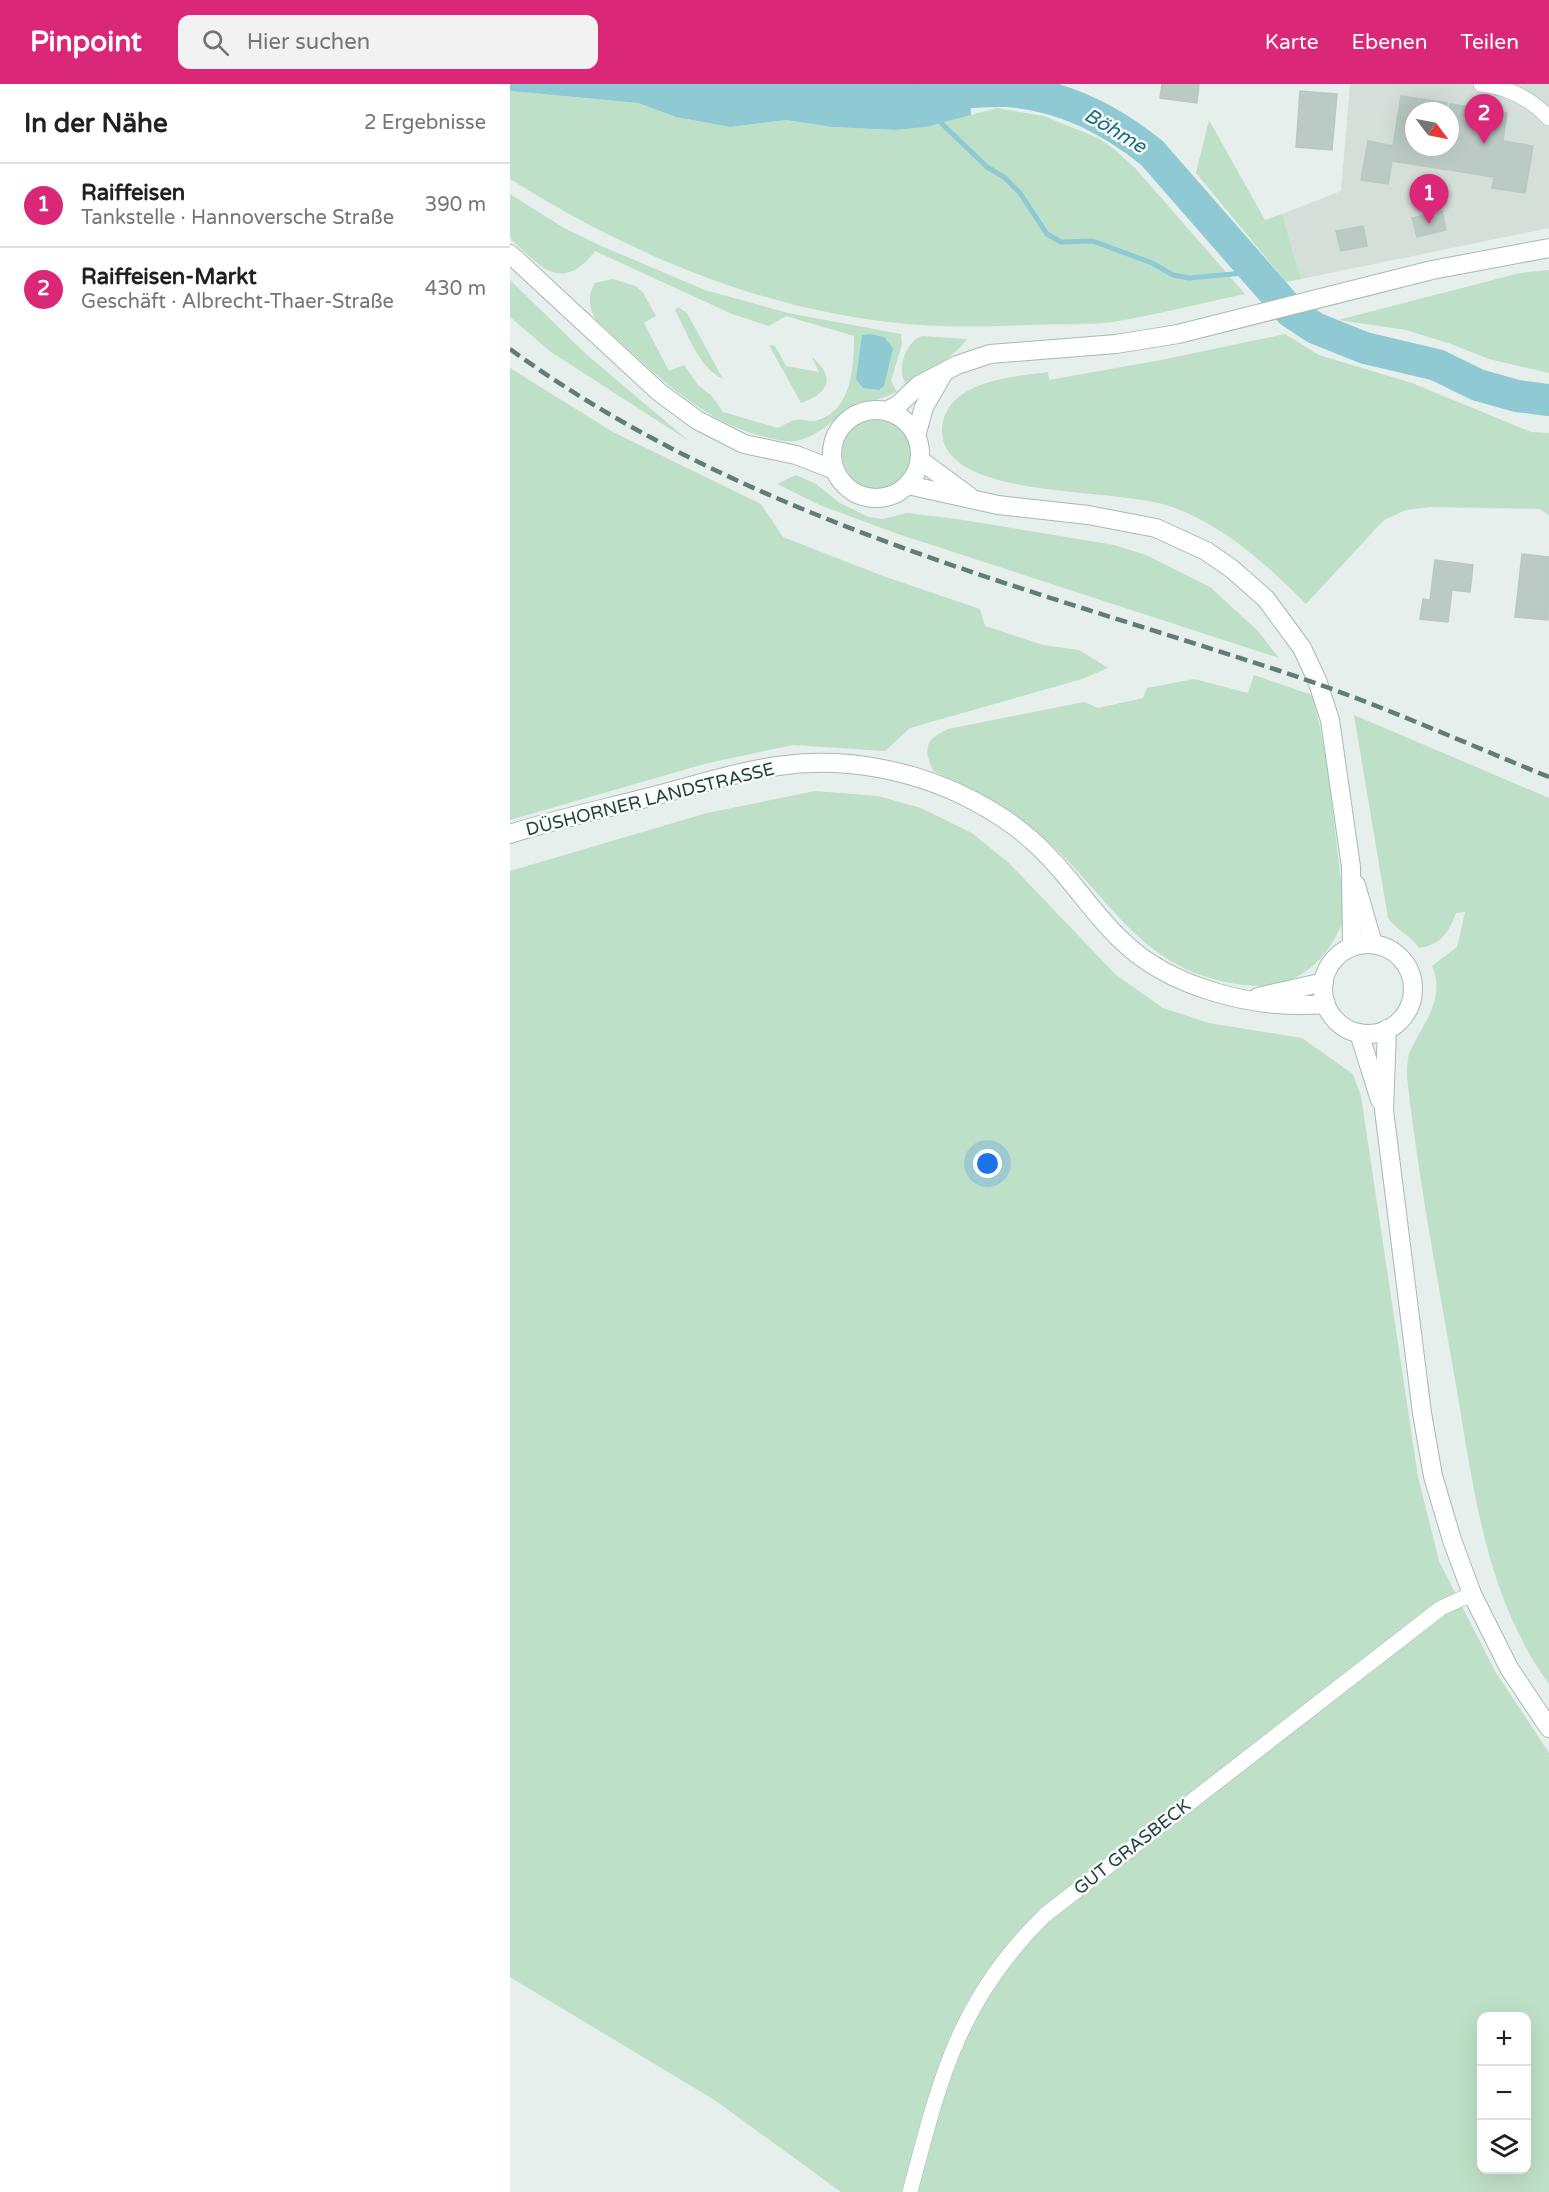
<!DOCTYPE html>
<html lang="de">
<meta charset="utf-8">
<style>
:root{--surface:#fff;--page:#f2f2f2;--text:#202124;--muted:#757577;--line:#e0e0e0;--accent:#db2777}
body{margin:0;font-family:"Varela Round",sans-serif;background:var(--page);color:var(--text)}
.controls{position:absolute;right:18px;bottom:18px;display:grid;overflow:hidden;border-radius:12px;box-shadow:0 6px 24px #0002}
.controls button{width:54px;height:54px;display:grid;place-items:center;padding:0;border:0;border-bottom:2px solid var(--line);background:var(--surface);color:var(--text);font:30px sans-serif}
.compass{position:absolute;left:895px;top:18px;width:54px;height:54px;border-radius:50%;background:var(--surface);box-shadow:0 6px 24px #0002;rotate:122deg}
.you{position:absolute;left:478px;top:1080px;width:21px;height:21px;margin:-15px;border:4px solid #fff;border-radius:50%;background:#1a73e8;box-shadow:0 0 0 9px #1a73e833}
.badge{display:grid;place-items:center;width:39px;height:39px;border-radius:50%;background:var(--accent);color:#fff;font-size:20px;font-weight:700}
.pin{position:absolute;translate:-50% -50px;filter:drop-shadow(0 2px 3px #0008)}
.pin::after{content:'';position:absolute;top:32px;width:21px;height:18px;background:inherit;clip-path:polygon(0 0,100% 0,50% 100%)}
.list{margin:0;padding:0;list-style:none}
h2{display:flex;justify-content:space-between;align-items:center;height:78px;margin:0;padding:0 24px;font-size:26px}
h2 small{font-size:20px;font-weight:400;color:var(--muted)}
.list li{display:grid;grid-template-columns:39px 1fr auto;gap:18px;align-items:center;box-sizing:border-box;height:84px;padding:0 24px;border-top:2px solid var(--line)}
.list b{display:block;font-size:22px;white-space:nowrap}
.list p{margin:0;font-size:20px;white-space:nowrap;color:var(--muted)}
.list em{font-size:20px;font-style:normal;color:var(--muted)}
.icon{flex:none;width:33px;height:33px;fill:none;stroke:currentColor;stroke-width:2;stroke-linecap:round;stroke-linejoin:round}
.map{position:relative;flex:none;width:1039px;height:2108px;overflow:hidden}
header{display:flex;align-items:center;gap:36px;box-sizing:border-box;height:84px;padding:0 30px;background:var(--accent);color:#fff}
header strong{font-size:28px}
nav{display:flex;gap:33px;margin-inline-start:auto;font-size:21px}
.search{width:420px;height:54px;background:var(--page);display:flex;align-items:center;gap:15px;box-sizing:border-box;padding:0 21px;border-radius:12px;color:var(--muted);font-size:22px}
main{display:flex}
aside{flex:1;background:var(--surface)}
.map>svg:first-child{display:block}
.built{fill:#d4dfda;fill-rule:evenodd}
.green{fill:#bfe0c8;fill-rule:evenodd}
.water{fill:#8ec9d4}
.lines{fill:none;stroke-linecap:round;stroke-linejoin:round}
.stream{stroke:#8ec9d4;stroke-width:5}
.river{stroke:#8ec9d4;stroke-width:32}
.building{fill:#bbcac4;stroke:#b8c9c2;stroke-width:1.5}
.street-casing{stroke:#a8b8b2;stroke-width:16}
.secondary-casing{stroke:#a4bbb3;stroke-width:20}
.street{stroke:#fff;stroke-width:15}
.secondary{stroke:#fff;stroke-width:18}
.rail{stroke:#5f7d75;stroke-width:4.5;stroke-dasharray:12 6;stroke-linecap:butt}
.labels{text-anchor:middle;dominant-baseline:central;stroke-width:5;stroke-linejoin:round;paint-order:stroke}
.street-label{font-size:18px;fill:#24423a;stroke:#f7fbf9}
.water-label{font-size:20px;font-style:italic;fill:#1c6f80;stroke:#f7fbf9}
</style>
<header>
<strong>Pinpoint</strong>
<div class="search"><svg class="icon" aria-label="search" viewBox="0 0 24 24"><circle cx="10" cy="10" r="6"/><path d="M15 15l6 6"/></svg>Hier suchen</div>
<nav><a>Karte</a><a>Ebenen</a><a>Teilen</a></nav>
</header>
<main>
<aside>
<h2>In der Nähe<small>2 Ergebnisse</small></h2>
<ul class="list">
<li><span class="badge">1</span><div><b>Raiffeisen</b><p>Tankstelle · Hannoversche Straße</p></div><em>390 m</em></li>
<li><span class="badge">2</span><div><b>Raiffeisen-Markt</b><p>Geschäft · Albrecht-Thaer-Straße</p></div><em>430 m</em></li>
</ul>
</aside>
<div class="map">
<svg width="1039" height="2108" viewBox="0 0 1039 2108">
<rect width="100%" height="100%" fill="#e6efeb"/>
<path class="built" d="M840,0H1039V144L791,195L772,130L831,107ZM904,27H940V63H904Z"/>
<g class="green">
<path d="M0,7L128,19L166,33L220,43L276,36L322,43L385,46L416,43L487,24L534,32L588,54L604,65L625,84L735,210C691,219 646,231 602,238C575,241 547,240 520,241C473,243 425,244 379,238C241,222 117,168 0,95Z"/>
<polygon points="699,36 755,136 772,130 791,195 776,198 686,89"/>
<path d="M0,110L54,144L89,161L195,206L278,229L391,250L392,260L381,297L387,308C380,311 373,314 366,316C358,318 350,317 344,321C325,333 312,350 290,356C280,359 269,356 259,354C189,339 137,281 86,236C79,224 77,211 85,199L103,195L125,202L132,207L146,232L134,239L159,287L174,281L188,301L202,312L213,328L268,344C273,342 280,337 285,336C291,334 298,338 304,337C342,329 344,283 344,252L276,232L259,242L222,230L85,167C52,210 30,183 0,154Z"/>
<polygon points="1039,186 1039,289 979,275 941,260 896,246 828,236 1010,189"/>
<polygon points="0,196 77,271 179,357 41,268 0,233"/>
<path d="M168,223L177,229L213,295C188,283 178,250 165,226Z"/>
<path d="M775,250L809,271L902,299L1021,348L1039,349V431L1030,425L920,423L896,426L874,436L796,520C758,482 716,443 665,424C610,403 466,416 436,364C432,356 431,346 433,337C444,296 503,293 538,288L539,296L651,276Z"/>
<path d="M412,252L457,255C442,276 416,286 397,302C386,287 394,259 412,252Z"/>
<path d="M259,261L265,262L276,282L309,288L302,273C327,294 318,310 291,319Z"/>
<polygon points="0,284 103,348 251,420 273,453 373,492 470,525 475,542 533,561 569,566 598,584 572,595 400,644 375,667 283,661 198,679 0,736"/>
<circle cx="367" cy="370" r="35"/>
<polygon points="286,391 306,400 330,419 359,433 373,435 397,429 447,435 604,461 636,471 700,503 748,547 769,574 388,450 312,422 267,400"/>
<path d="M744,591L802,611C818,666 822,725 829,781C830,796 837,816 835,831C832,844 820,864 811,874C789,897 765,905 734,901C630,889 601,812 532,752C499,723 463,704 423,687C413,664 415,656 438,645L574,618L588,624L633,614L637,604L684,595L738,609Z"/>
<path d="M844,631L1039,714V1600C973,1509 963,1397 944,1290C927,1191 908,1093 897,993C897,986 897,977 899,970C911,941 937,916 922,882L947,863L955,828L946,829C939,848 931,861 909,864C901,851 887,847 878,834Z"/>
<path d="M305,707L368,712L411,724L462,749L499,779L605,890L653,924L699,939L792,954L843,990L851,1012L908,1393L929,1477L985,1587L1039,1669V2108H331L206,2017L0,1893V787L197,729ZM972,1932H1017V2086H972Z"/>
</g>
<g class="water">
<polygon points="0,0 459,0 461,31 416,43 385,46 322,43 276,36 220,43 166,33 128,19 0,7"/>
<polygon points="360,250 374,253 383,264 374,302 369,306 353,304 346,295 352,251"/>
</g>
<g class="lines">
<polyline class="stream" points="427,35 477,83 494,93 510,109 537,150 551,158 583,157 642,179 663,191 679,194 745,188"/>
<path class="river" d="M418,11C443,10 470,6 496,7C550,10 600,35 642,69L781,228L805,244L855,264L927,281L968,301L1007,312L1039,316"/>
</g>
<g class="building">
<polygon points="652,0 689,0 687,19 650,14"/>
<polygon points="790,7 827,10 822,66 786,63"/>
<polygon points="891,12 937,19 936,27 904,27 904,63 940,63 940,20 997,29 993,57 1023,62 1015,109 982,104 984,93 882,77 878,100 851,96 858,57 883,62"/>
<polygon points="932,127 936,146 907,153 902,134"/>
<polygon points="853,142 857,162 831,167 826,147"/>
<polygon points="1012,470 1039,473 1038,536 1005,533"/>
<polygon points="925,476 963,481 960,508 942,506 938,538 910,535 913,515 920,516"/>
</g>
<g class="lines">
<g class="street-casing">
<g id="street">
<path d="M971,0C998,3 1020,14 1039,34"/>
<path d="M400,2108C430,1995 448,1916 535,1831L931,1524L962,1510"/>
</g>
</g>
<g class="secondary-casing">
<g id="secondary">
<polyline points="0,170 149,308 187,336 234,360 286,371 325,386"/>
<circle cx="366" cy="370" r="44"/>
<polyline points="376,327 388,321 409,301 447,281 480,270 606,260 668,250 922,186 1039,164"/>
<polyline points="406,352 414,323 433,290"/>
<polyline points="410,376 459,412"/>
<polyline points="398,401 488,421 578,431 646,444 696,467 722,485 756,515 792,564 807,596 820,636 841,783 842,863"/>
<path d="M0,750C46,735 94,725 140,713C183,702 225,688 268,682C333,672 405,686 462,716C489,730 518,750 539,773C564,799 584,830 610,855C660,905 747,926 816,920"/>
<polyline points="846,801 863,860"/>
<circle cx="858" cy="905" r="45"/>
<polyline points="748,913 814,898"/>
<polyline points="877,945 874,1026 912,1329 923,1392 942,1456 962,1510 999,1584 1039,1644"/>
<polyline points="849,949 870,1016"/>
</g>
</g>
<use href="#street" class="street"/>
<use href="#secondary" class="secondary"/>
<path class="rail" d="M0,265C228,432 506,500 770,587C862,617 950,657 1039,693"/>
</g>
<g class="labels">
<g class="street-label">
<text transform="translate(140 715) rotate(-14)">DÜSHORNER LANDSTRASSE</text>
<text transform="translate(622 1763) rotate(-38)">GUT GRASBECK</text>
</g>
<g class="water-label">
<text transform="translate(605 47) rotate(31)">Böhme</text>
</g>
</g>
</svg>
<div class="controls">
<button>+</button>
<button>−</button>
<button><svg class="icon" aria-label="layers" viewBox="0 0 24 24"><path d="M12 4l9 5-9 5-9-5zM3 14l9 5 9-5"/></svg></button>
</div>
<svg class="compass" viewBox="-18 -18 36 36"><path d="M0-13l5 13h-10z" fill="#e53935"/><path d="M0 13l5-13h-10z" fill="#757577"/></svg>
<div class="you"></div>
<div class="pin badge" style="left:919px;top:140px">1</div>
<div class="pin badge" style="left:974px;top:60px">2</div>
</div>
</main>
